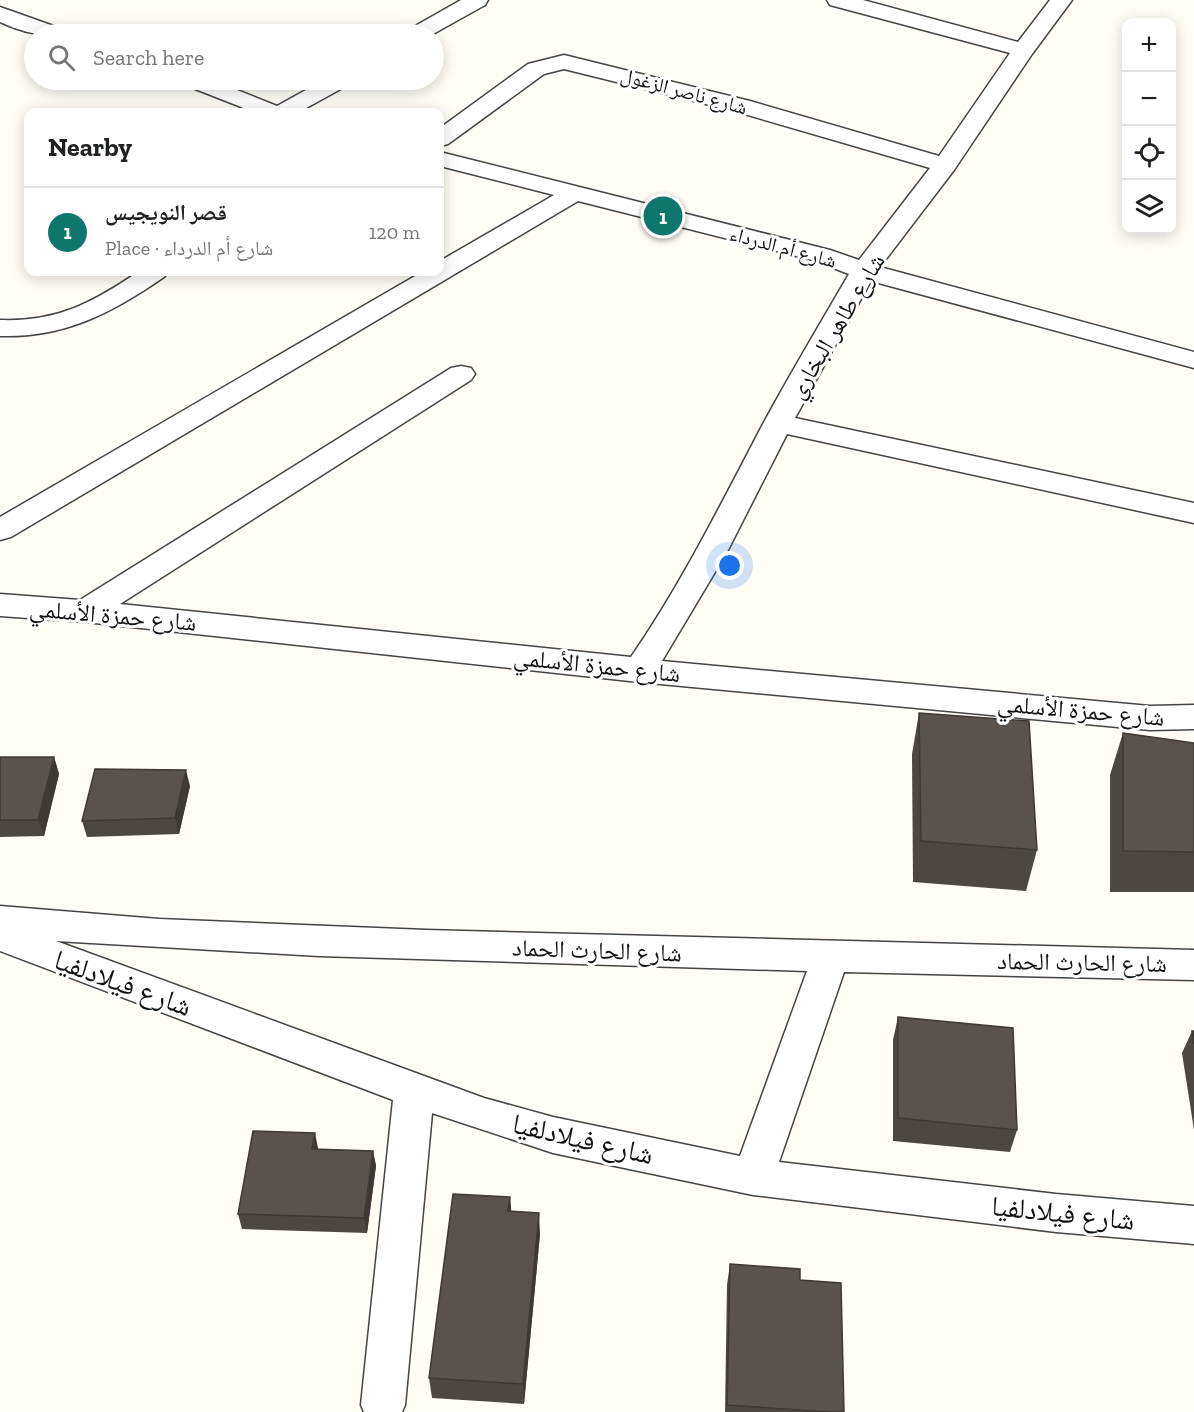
<!DOCTYPE html>
<meta charset="utf-8">
<style>
:root{--surface:#fff;--page:#f2f2f2;--text:#202124;--muted:#757577;--line:#e0e0e0;--accent:#0f766e}
body{margin:0;font-family:"Zilla Slab","Noto Naskh Arabic",serif;background:var(--page);color:var(--text)}
.controls{position:absolute;right:18px;top:18px;display:grid;overflow:hidden;border-radius:12px;box-shadow:0 3px 15px #0003}
.controls button{width:54px;height:54px;display:grid;place-items:center;padding:0;border:0;border-bottom:2px solid var(--line);background:var(--surface);color:var(--text);font:30px sans-serif}
.you{position:absolute;left:730px;top:566px;width:21px;height:21px;margin:-15px;border:4px solid #fff;border-radius:50%;background:#1a73e8;box-shadow:0 0 0 9px #1a73e833}
.badge{display:grid;place-items:center;width:39px;height:39px;border-radius:50%;background:var(--accent);color:#fff;font-size:20px;font-weight:700}
.pin{position:absolute;translate:-50% -50%;border:3px solid #fff;box-shadow:0 2px 6px #0006}
.list{margin:0;padding:0;list-style:none}
h2{display:flex;justify-content:space-between;align-items:center;height:78px;margin:0;padding:0 24px;font-size:26px}
h2 small{font-size:20px;font-weight:400;color:var(--muted)}
.list li{display:grid;grid-template-columns:39px 1fr auto;gap:18px;align-items:center;box-sizing:border-box;height:90px;padding:0 24px;border-top:2px solid var(--line)}
.list b{display:block;font-size:22px;white-space:nowrap}
.list p{margin:0;font-size:20px;white-space:nowrap;color:var(--muted)}
.list em{font-size:20px;font-style:normal;color:var(--muted)}
.icon{flex:none;width:33px;height:33px;fill:none;stroke:currentColor;stroke-width:2;stroke-linecap:round;stroke-linejoin:round}
.map{position:relative;flex:none;width:1194px;height:1412px;overflow:hidden}
.search{position:absolute;background:var(--surface);box-shadow:0 3px 15px #0003;left:24px;top:24px;width:420px;height:66px;display:flex;align-items:center;gap:15px;box-sizing:border-box;padding:0 21px;border-radius:33px;color:var(--muted);font-size:22px}
.panel{position:absolute;background:var(--surface);box-shadow:0 3px 15px #0003;left:24px;top:108px;width:420px;height:168px;border-radius:12px}
.map>svg:first-child{display:block}
.lines{fill:none;stroke-linecap:round;stroke-linejoin:round}
.minor-casing{stroke:#444;stroke-width:3}
.minor{fill:#fff;fill-rule:evenodd}
.wall{fill:#4d4742}
.shaded-wall{fill:#3f3936}
.building{fill:#5a524d;stroke:#3f3936;stroke-width:1.5}
.labels{text-anchor:middle;dominant-baseline:central;stroke-width:6;stroke-linejoin:round;paint-order:stroke}
.far-street-label{font-size:20px;fill:#111;stroke:#fff}
.street-label{font-size:24px;fill:#111;stroke:#fff}
.near-street-label{font-size:28px;fill:#111;stroke:#fff}
</style>
<div class="map">
<svg width="1194" height="1412" viewBox="0 0 1194 1412">
<rect width="100%" height="100%" fill="#fffdf5"/>
<g class="lines">
<g class="minor-casing">
<g id="minor">
<polygon points="461,0 488,0 485,5 433,34 407,34 410,29"/>
<path d="M827,0H863L1018,42L1050,0H1072L1032,54L954,170L880,267L1194,352V368L871,281L795,418L1194,503V523L787,434L727,552L662,661L1150,706L1194,705V729L1150,730L639,682L85,622L0,616V594L80,600L451,368L461,366L471,368L475,374L471,380L120,604L631,657C682,583 721,504 763,424C790,374 820,324 849,274L812,260L578,201L11,537L0,540V517L422,272H440V261L554,195L440,166V152L830,250L859,260L930,168L734,111L564,69L544,74L448,144L440,146V128L528,64L564,55L750,101L939,156L1010,53L830,5Z"/>
<path d="M0,7L62,29L65,34C41,37 22,32 0,22Z"/>
<polygon points="182,80 212,80 277,106 324,80 351,80 348,85 299,112 254,112 185,85"/>
<path d="M138,272H168L164,277C112,313 64,338 0,336V320C57,322 92,303 138,272Z"/>
<path d="M0,906L159,919L426,930L1194,950V980L844,972L779,1162L1056,1194L1194,1206V1244L1056,1232L753,1195L553,1153L432,1113L405,1405L402,1412H364L361,1405L393,1100L0,951ZM56,941L319,956L807,971L740,1156L553,1117L484,1098Z"/>
</g>
</g>
<use href="#minor" class="minor"/>
</g>
<g class="wall">
<polygon points="919,713 1037,850 1026,891 913,882 912,754"/>
<polygon points="1123,733 1194,743 1194,892 1110,892 1110,775"/>
<polygon points="0,757 54,757 59,774 44,836 0,837"/>
<polygon points="190,786 179,834 87,837 82,821"/>
<polygon points="898,1017 1017,1130 1010,1152 893,1141 893,1040"/>
<polygon points="1192,1031 1194,1031 1194,1130 1182,1053"/>
<polygon points="318,1149 373,1151 376,1166 367,1233 242,1229 238,1214"/>
<polygon points="510,1197 511,1212 540,1234 524,1404 432,1398 429,1378"/>
<polygon points="730,1264 800,1280 844,1412 725,1412 727,1285"/>
</g>
<g class="shaded-wall">
<polygon points="54,757 59,774 44,836 38,820"/>
<polygon points="186,770 190,786 179,834 175,818"/>
<polygon points="315,1133 318,1148 315,1164 312,1149"/>
<polygon points="373,1151 376,1166 367,1233 364,1218"/>
<polygon points="510,1197 512,1218 508,1211"/>
<polygon points="539,1213 540,1234 524,1404 523,1384"/>
</g>
<g class="building">
<polygon points="919,713 1029,721 1037,850 921,841"/>
<polygon points="1123,733 1194,743 1194,852 1123,851"/>
<polygon points="0,757 54,757 38,820 0,820"/>
<polygon points="95,769 186,770 175,818 82,821"/>
<polygon points="898,1017 1013,1028 1017,1130 898,1118"/>
<polygon points="1192,1031 1194,1031 1194,1044"/>
<polygon points="253,1131 315,1133 312,1149 373,1151 364,1218 238,1214"/>
<polygon points="453,1194 510,1197 508,1211 539,1213 523,1384 429,1378"/>
<polygon points="730,1264 800,1269 800,1280 841,1283 844,1412 829,1412 727,1405"/>
</g>
<g class="labels">
<g class="far-street-label">
<text transform="translate(684 91) rotate(15)">شارع ناصر الزغول</text>
<text transform="translate(783 247) rotate(15)">شارع أم الدرداء</text>
</g>
<g class="street-label">
<text transform="translate(836 326) rotate(-59)">شارع طاهر البخاري</text>
<text transform="translate(113 615) rotate(5)">شارع حمزة الأسلمي</text>
<text transform="translate(597 665) rotate(6)">شارع حمزة الأسلمي</text>
<text transform="translate(1081 710) rotate(5)">شارع حمزة الأسلمي</text>
<text transform="translate(597 950) rotate(2)">شارع الحارث الحماد</text>
<text transform="translate(1082 962) rotate(1)">شارع الحارث الحماد</text>
</g>
<g class="near-street-label">
<text transform="translate(123 983) rotate(20)">شارع فيلادلفيا</text>
<text transform="translate(583 1139) rotate(13)">شارع فيلادلفيا</text>
<text transform="translate(1063 1213) rotate(6)">شارع فيلادلفيا</text>
</g>
</g>
</svg>
<div class="controls">
<button>+</button>
<button>−</button>
<button><svg class="icon" aria-label="locate" viewBox="0 0 24 24"><circle cx="12" cy="12" r="6"/><path d="M12 2v4M12 18v4M2 12h4M18 12h4"/></svg></button>
<button><svg class="icon" aria-label="layers" viewBox="0 0 24 24"><path d="M12 4l9 5-9 5-9-5zM3 14l9 5 9-5"/></svg></button>
</div>
<div class="you"></div>
<div class="pin badge" style="left:663px;top:216px">1</div>
<div class="search"><svg class="icon" aria-label="search" viewBox="0 0 24 24"><circle cx="10" cy="10" r="6"/><path d="M15 15l6 6"/></svg>Search here</div>
<section class="panel">
<h2>Nearby<small></small></h2>
<ul class="list">
<li><span class="badge">1</span><div><b>قصر النويجيس</b><p>Place · شارع أم الدرداء</p></div><em>120 m</em></li>
</ul>
</section>
</div>
